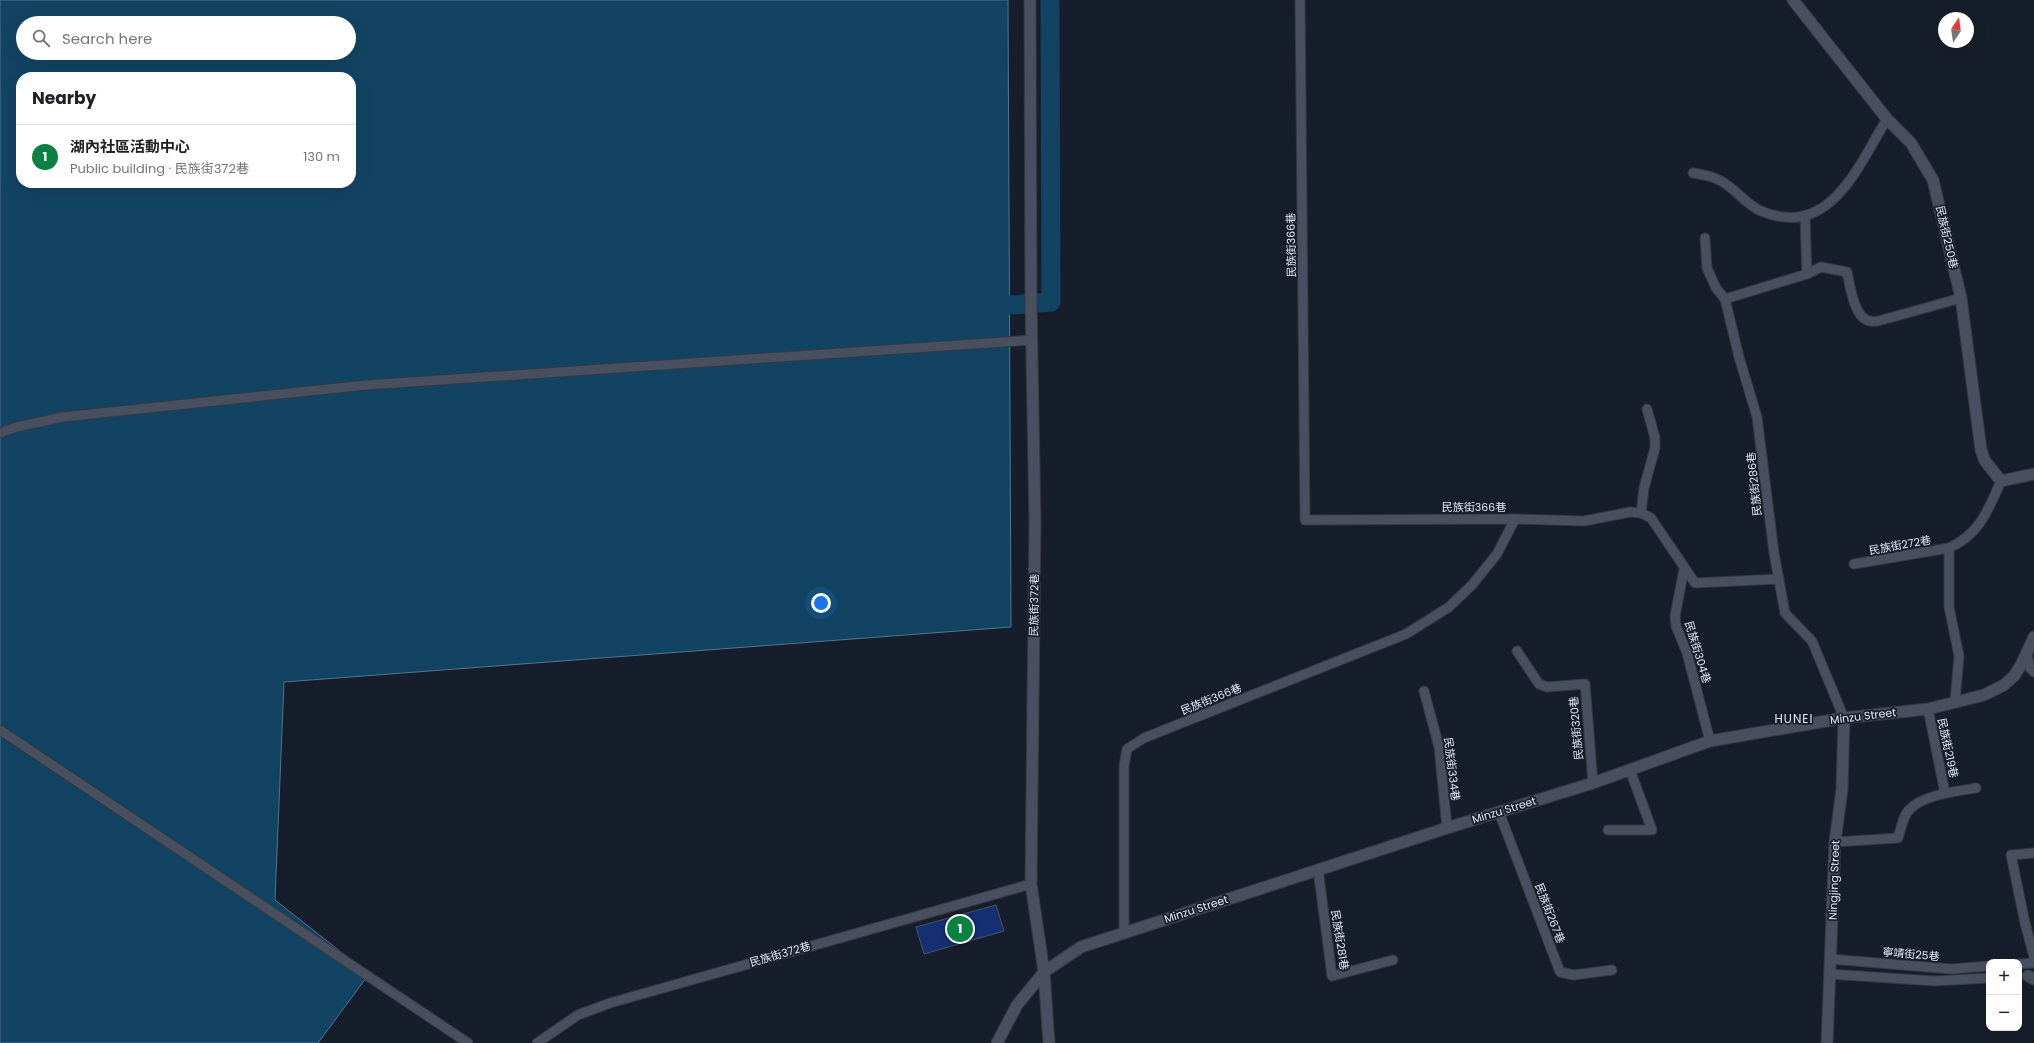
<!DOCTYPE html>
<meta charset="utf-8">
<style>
:root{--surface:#fff;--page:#f2f2f2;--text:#202124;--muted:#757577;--line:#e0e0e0;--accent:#0b8043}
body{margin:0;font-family:Poppins,"Noto Sans TC",sans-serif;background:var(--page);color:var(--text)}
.controls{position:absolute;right:12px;bottom:12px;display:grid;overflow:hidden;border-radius:8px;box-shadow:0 4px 16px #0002}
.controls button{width:36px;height:36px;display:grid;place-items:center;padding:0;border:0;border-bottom:1px solid var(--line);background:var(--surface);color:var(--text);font:20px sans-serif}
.compass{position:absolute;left:1938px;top:12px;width:36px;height:36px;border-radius:50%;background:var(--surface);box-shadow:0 4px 16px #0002;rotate:13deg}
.you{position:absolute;left:821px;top:603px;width:14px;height:14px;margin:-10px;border:3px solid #fff;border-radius:50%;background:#1a73e8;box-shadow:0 0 0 6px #1a73e833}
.badge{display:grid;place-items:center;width:26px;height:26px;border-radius:50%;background:var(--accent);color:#fff;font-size:13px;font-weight:700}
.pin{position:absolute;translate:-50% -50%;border:2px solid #fff;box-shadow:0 1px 4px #0006}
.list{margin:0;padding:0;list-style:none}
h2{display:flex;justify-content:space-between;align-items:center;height:52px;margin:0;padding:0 16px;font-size:17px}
h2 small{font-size:13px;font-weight:400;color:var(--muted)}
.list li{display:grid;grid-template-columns:26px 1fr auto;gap:12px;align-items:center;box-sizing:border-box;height:64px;padding:0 16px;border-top:1px solid var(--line)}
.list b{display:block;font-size:15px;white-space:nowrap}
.list p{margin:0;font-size:13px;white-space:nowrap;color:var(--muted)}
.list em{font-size:13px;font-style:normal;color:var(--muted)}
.icon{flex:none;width:22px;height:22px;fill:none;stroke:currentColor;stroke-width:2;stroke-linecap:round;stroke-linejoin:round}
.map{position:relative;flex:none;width:2034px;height:1043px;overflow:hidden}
.search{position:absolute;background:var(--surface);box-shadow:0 4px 16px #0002;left:16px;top:16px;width:340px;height:44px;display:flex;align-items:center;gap:10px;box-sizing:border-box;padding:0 14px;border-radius:22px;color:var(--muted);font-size:15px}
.panel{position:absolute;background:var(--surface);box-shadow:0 4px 16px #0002;left:16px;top:72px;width:340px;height:116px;border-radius:16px}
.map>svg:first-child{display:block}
.water{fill:#134362;stroke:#52758e;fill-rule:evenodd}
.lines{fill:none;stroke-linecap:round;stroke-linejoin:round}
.canal{stroke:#134362;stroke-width:19}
.building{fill:#162e72;stroke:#4b5363}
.service-casing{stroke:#353944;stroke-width:11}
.minor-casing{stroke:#353944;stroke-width:13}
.tertiary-casing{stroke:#353944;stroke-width:13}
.service{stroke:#484f5f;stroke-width:9}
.minor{stroke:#484f5f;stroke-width:11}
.tertiary{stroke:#484f5f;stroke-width:11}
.labels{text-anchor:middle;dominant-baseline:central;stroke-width:3.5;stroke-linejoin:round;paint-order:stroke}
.street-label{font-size:11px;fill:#e4e9f3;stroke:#171e2b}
.neighbourhood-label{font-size:12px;letter-spacing:1px;fill:#e4e9f3;stroke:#171e2b}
</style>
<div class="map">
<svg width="2034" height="1043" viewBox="0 0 2034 1043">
<rect width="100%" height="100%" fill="#171e2b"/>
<path class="water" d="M0,0H1008L1011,627L284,682L275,900L369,974L318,1043H0ZM23,23H349V53H23ZM21,77H351V183H21Z"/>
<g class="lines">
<polyline class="canal" points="984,307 1051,302 1050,0"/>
</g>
<polygon class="building" points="996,905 1004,931 924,954 916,927"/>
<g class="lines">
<g class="service-casing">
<g id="service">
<polyline points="1300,0 1305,520 1515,519 1584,521 1630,512 1641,513 1651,518 1695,583 1779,579"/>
<path d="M1693,173C1705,175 1717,177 1727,185C1739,193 1747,205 1761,211C1830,240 1858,166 1887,119"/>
<polyline points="1805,217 1807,274"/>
<polyline points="1705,238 1707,268 1716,288 1725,299 1739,357 1757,417 1774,553 1785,613 1812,641 1844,718"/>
<path d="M1725,299L1807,274L1821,267L1847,272C1850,285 1854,319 1870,321C1873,322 1878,321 1882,320L1961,298"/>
<polyline points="0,433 16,427 63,417 366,385 1032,340"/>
<polyline points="1641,513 1644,488 1655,448 1655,438 1647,409"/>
<polyline points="1949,548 1949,607 1959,656 1955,701"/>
<path d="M1854,564L1949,548C1980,534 1988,510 2001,481"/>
<polyline points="1684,569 1675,616 1676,626 1687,653 1710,741"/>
<polyline points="1517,651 1539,684 1547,687 1585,684 1593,783"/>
<polyline points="2027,653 2030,668 2034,672"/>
<polyline points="1424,691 1439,747 1447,828"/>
<polyline points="1928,709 1945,793"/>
<polyline points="0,730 468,1043"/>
<polyline points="1499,812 1560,972 1574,975 1612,970"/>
<polyline points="1608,830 1652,830 1630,770"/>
<path d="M1835,842L1898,838C1901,829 1903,815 1910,809C1923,795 1957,791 1976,788"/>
<polyline points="2034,853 2011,855 2025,923 2034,957"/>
<polyline points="1318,869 1332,976 1393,960"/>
<polyline points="1124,932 1124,766 1127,749 1144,738 1406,634 1449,607 1472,585 1497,554 1515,519"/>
<polyline points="1830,959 1951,969 1989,966"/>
<polyline points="2019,964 2034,963"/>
<polyline points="1829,974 1935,981 1989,978"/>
<polyline points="537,1043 578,1015 610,1003 1031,884"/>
</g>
</g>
<g class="minor-casing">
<g id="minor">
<polyline points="1030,0 1031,303 1035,523 1031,884 1044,972 1049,1043"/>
<polyline points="1793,0 1887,119 1911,143 1933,180 1961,298 1981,450 1985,461 2001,481 2034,474"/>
<polyline points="2028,976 2034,979"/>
<polyline points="1827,1043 1835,842 1842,789 1844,718"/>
</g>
</g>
<g class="tertiary-casing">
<polyline id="tertiary" points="997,1043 1017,1005 1044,972 1081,947 1447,828 1593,783 1710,741 1844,718 1928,709 1984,695 2004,685 2014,676 2021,665 2034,637"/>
</g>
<use href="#service" class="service"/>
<use href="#minor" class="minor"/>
<use href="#tertiary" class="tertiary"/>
</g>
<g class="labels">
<g class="street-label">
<text transform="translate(1947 237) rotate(77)">民族街250巷</text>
<text transform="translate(1291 245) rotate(-91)">民族街366巷</text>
<text transform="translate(1754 484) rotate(-96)">民族街286巷</text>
<text x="1474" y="507">民族街366巷</text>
<text transform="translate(1900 545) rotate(-10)">民族街272巷</text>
<text transform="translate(1034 605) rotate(-89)">民族街372巷</text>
<text transform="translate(1698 652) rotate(73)">民族街304巷</text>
<text transform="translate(1211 699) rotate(-22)">民族街366巷</text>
<text transform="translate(1863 716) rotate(-7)">Minzu Street</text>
<text transform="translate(1576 728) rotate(-95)">民族街320巷</text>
<text transform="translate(1948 748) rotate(78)">民族街219巷</text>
<text transform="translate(1452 769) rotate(83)">民族街334巷</text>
<text transform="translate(1504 810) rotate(-17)">Minzu Street</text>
<text transform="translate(1834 880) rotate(-88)">Ningjing Street</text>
<text transform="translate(1196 909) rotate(-18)">Minzu Street</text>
<text transform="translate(1550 913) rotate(69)">民族街267巷</text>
<text transform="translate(1340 940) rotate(81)">民族街281巷</text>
<text transform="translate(780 954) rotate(-16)">民族街372巷</text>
<text transform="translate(1911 954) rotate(5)">寧靖街25巷</text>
</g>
<g class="neighbourhood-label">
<text x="1794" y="718">HUNEI</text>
</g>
</g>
</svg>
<div class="controls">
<button>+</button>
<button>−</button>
</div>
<svg class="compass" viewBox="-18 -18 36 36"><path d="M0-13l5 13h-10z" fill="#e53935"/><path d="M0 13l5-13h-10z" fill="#757577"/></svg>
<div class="you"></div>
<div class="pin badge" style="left:960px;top:929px">1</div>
<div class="search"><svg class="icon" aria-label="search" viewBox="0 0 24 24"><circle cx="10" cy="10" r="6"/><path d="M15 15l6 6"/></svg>Search here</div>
<section class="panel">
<h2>Nearby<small></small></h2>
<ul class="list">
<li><span class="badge">1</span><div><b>湖內社區活動中心</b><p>Public building · 民族街372巷</p></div><em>130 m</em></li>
</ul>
</section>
</div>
